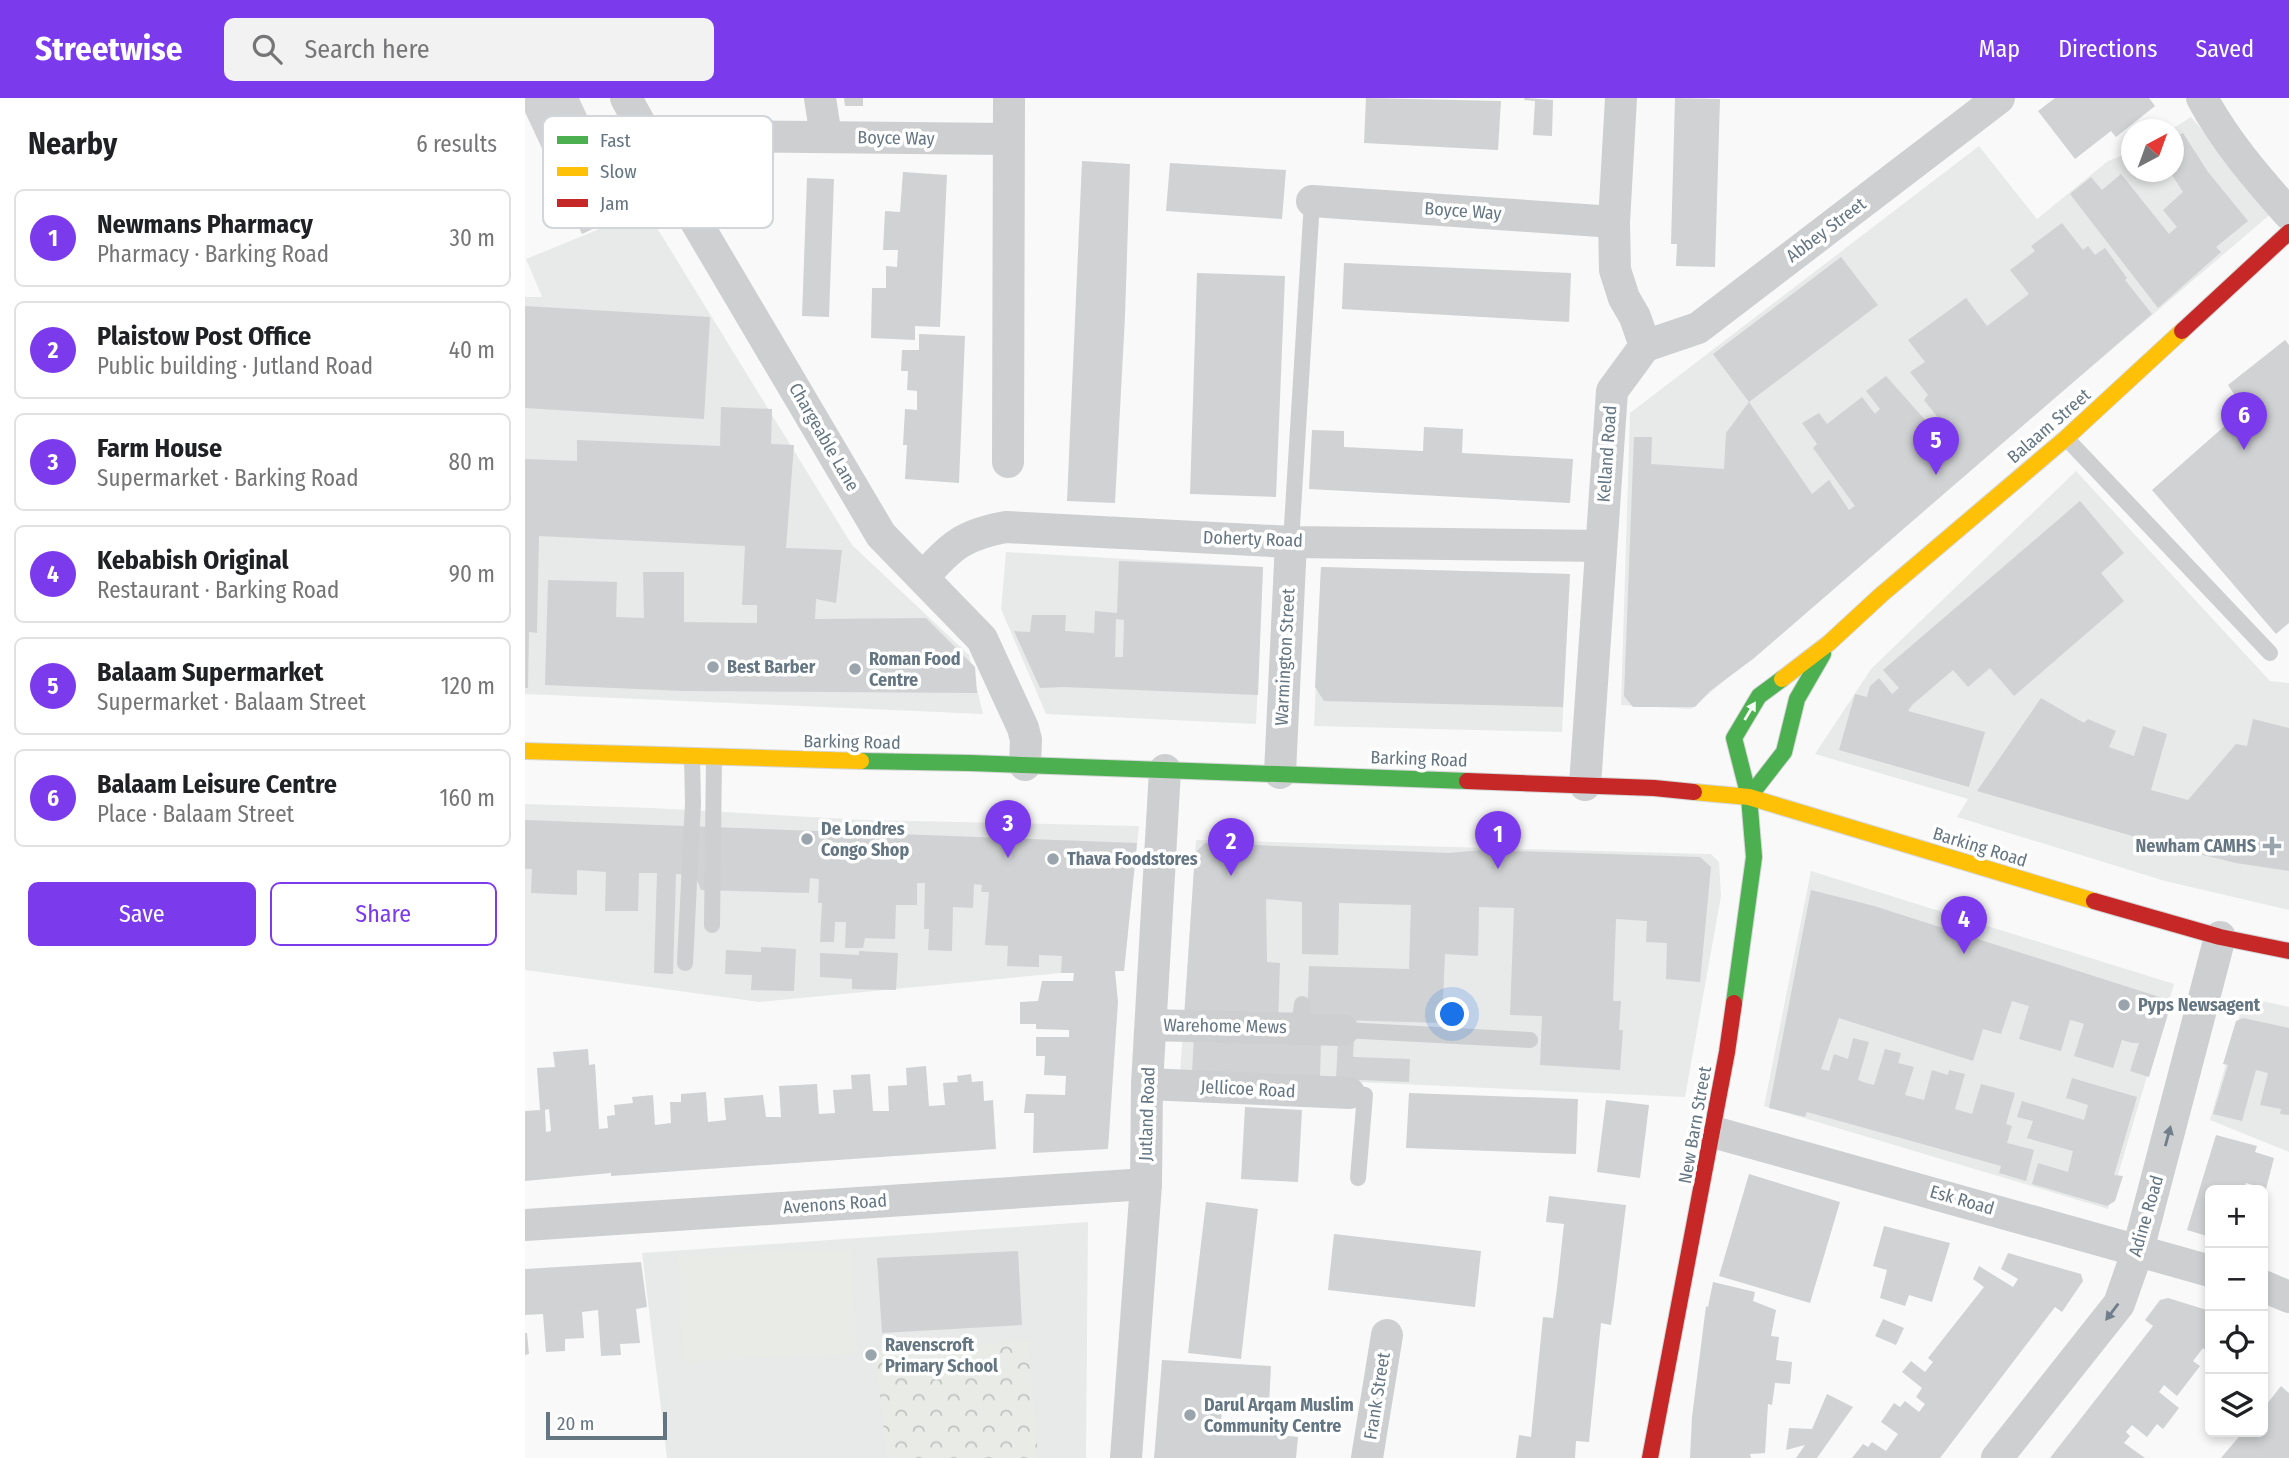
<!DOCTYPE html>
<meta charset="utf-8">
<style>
:root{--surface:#fff;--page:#f2f2f2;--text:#202124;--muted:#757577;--line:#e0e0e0;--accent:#7c3aed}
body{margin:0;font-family:"Fira Sans Condensed",sans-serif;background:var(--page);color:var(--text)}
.controls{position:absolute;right:21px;bottom:21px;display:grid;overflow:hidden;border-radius:10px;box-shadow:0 4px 10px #0003}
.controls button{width:63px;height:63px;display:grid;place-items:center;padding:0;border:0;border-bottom:2px solid var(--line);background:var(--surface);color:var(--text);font:35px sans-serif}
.compass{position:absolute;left:1596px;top:21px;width:63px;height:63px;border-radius:50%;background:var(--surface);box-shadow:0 4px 10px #0003;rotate:41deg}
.scale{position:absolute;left:21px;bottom:18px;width:121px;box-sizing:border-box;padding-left:7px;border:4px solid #657683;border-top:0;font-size:19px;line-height:24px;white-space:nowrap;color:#657683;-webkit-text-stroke:5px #fff;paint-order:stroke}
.you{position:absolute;left:928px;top:917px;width:24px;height:24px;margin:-18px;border:5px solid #fff;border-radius:50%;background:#1a73e8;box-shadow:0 0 0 10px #1a73e833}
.badge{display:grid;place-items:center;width:46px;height:46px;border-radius:50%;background:var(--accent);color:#fff;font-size:23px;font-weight:700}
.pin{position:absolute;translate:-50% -58px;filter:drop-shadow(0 2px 4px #0008)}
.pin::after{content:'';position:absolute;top:37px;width:24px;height:21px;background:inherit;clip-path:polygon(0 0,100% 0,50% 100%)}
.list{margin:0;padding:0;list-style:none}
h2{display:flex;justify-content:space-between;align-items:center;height:91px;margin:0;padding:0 28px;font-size:30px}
h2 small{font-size:23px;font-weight:400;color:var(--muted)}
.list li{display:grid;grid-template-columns:46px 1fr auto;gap:21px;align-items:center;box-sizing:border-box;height:98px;margin:0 14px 14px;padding:0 14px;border:2px solid var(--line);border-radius:10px}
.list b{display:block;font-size:26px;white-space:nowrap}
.list p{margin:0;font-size:23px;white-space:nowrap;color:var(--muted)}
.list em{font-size:23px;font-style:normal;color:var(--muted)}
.actions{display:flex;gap:14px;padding:21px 28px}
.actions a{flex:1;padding:16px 0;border:2px solid var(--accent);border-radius:10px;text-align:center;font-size:24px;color:var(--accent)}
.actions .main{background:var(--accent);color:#fff}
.icon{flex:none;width:38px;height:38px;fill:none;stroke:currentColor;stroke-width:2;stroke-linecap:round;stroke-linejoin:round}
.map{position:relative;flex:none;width:1764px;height:1360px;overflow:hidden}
header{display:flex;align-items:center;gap:42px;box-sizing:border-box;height:98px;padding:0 35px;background:var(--accent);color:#fff}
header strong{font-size:33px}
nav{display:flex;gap:38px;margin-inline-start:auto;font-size:24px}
.search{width:490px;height:63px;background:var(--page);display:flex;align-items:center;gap:18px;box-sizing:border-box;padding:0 24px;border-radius:10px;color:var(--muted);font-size:26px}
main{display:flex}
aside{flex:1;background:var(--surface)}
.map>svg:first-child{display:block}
.built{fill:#e8e9e9}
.park{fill:url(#park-crowns)}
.pitch{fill:#e8ebe6}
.building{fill:#d0d2d3;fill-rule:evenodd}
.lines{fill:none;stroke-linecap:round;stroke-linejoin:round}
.fast-casing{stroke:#d5d6d7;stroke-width:18}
.slow-casing{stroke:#d5d6d7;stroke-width:18}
.jam-casing{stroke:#d5d6d7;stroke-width:18}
.lane{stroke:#cecfd0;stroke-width:16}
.street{stroke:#cecfd0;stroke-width:32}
.fast{stroke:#4caf50;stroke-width:16}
.slow{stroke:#ffc107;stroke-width:16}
.jam{stroke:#c62828;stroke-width:16}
.oneway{fill:#f6fbf6}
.oneway2{fill:#707f8b}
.poi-dot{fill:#99a4ac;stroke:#fff;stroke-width:2.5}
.labels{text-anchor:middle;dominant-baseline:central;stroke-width:7;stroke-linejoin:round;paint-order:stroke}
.street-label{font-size:18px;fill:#657683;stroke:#fff}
.poi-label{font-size:18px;font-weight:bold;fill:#657683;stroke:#fff;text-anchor:start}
.key{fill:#fff;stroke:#d1d6da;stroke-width:2}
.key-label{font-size:19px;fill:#657683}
</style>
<header>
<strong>Streetwise</strong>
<div class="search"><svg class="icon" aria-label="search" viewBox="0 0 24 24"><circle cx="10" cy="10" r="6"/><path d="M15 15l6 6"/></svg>Search here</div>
<nav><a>Map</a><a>Directions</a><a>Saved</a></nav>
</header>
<main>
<aside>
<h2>Nearby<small>6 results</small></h2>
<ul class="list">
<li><span class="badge">1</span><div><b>Newmans Pharmacy</b><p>Pharmacy · Barking Road</p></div><em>30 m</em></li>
<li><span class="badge">2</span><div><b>Plaistow Post Office</b><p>Public building · Jutland Road</p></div><em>40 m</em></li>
<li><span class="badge">3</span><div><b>Farm House</b><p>Supermarket · Barking Road</p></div><em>80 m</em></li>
<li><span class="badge">4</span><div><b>Kebabish Original</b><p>Restaurant · Barking Road</p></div><em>90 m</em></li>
<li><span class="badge">5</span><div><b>Balaam Supermarket</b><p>Supermarket · Balaam Street</p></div><em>120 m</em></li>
<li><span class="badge">6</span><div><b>Balaam Leisure Centre</b><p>Place · Balaam Street</p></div><em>160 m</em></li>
</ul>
<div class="actions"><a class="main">Save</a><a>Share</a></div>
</aside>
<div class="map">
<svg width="1764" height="1360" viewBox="0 0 1764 1360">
<defs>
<pattern id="park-crowns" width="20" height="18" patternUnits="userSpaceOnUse" patternTransform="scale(1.75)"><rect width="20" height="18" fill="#e8ebe6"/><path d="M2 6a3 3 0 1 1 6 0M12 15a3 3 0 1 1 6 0" fill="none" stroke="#c0c3c0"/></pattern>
</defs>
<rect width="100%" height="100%" fill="#f9f9f9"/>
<g class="built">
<polygon points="1666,19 1748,114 1166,611 1096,607 1105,315 1454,48 1512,121 1583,63 1606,54 1606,74 1648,74 1648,32 1647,31"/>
<polygon points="121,112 327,447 444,557 458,616 0,596 0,199 17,199 1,161"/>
<polygon points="1551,373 1745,583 1764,585 1764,812 1640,783 1432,719 1443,701 1290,656 1346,571"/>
<polygon points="481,454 738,469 731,626 521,616 476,511"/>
<polygon points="796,469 1045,476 1037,634 789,628"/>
<polygon points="0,706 127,710 340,722 614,728 599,873 536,875 235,904 0,872"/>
<polygon points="671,742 1186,756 1194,764 1196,798 1160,999 655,976"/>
<polygon points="1286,773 1649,886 1583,1111 1239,1008"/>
<polygon points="1720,899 1764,909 1764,1054 1685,1022"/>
<polygon points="563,1124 561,1360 142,1360 117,1155"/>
</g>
<polygon class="park" points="504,1243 513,1360 362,1360 350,1253"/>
<polygon class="pitch" points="326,1151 332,1255 158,1264 153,1159"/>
<g class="building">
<polygon points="0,0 54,0 106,113 57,136 0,14"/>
<polygon points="319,0 338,0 338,8 320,8"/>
<polygon points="841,0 976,3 973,52 839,45"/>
<polygon points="1000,0 1028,2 1027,38 1008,37 1010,3 999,2"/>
<polygon points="1150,0 1195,1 1190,169 1151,168 1152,146 1146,146"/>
<polygon points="1530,0 1624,0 1630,8 1591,39 1586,33 1550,61 1513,13"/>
<polygon points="1658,35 1683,74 1723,123 1691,149 1696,154 1633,210 1545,96 1566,79 1577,92 1596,76 1644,136 1652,129 1638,112 1658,94 1645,74 1648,74 1648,40"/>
<polygon points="557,63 605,66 600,218 590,405 542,403"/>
<polygon points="645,65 761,72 757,121 641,113"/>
<polygon points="378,74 422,77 415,229 390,228 390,242 346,240 347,190 361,190 361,168 372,169 373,152 358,152 360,113 375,114"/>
<polygon points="282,80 309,81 304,219 277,218"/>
<polygon points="1537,125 1558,152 1563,148 1570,157 1580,150 1602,180 1600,182 1627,216 1228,561 1185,593 1170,609 1108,609 1099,598 1109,339 1127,339 1126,366 1199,371 1201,335 1224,304 1287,396 1304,382 1324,412 1330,408 1288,350 1292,346 1277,325 1294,315 1302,326 1337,299 1350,316 1355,311 1341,293 1361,278 1410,333 1418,326 1399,302 1403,297 1385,274 1400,264 1383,242 1441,200 1462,228 1504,196 1485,172 1510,153 1506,148"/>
<polygon points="1316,159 1353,207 1224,304 1188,256"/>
<polygon points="819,165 1046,175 1044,224 817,211"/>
<polygon points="672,175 760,178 751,399 665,396"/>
<polygon points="0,208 185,219 179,321 0,310"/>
<polygon points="394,236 440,238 434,385 380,381 382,347 378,347 380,311 392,312 392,293 382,292 383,273 376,273 377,252 394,252"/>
<polygon points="1760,242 1764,247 1764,525 1751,536 1627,392 1719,311 1703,287"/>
<polygon points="196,309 247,311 246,346 269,347 261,450 317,452 311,505 291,501 290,521 401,520 450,569 452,595 159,593 20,587 23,482 92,484 91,519 119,520 118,474 159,474 159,524 232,525 232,507 217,507 220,448 14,438 12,535 4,534 3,590 0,590 0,361 52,363 52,342 195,348"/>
<polygon points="899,329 938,331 937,355 1048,361 1045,405 784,391 787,332 819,333 819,349 898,353"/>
<polygon points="1555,403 1599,455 1576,475 1599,503 1489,598 1465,570 1443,589 1428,572 1387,607 1383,613 1460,634 1444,689 1314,652 1330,596 1342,599 1345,588 1354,580 1367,596 1374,590 1358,572"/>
<path d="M594,463L738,469L733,597L538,589L515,590L489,533L505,534L507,517H541L540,533L569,535L570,513L592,515ZM591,521L599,522L598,559H590Z"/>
<polygon points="796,469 1045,476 1038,609 799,603 790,589"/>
<polygon points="1516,600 1559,625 1563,621 1591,633 1584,649 1609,658 1618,628 1642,636 1626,692 1663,702 1711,646 1722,648 1728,621 1764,630 1764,773 1711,765 1649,750 1452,693"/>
<polygon points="0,722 612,745 599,873 590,873 593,904 583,1051 508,1055 509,1015 499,1015 501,996 540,997 541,978 519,977 520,958 511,958 511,939 544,939 544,932 511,931 511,926 495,926 495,904 513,903 517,883 548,883 549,875 536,875 537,858 514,857 514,869 482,868 483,848 460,847 464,794 456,794 457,787 449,786 448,810 428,809 427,853 403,852 404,831 399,831 400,785 392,785 392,807 371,807 370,841 340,840 338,850 320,850 321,824 310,824 309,844 295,844 297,805 293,805 294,781 285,780 284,795 176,792 170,777 151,776 148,876 129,875 132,775 114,775 113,813 80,813 81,774 52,772 52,797 6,795 7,771 0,771"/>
<polygon points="680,745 923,755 957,752 1175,759 1186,769 1175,884 1141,881 1142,845 1121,844 1122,823 1091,821 1088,903 1096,903 1094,932 1098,932 1095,972 1015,967 1017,918 985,917 989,810 954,809 953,858 920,856 917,925 782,921 784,868 884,871 886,807 814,805 813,857 777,856 777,804 741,801 742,864 755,865 753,925 659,921 670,755"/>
<polygon points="1286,792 1349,808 1647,903 1624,979 1605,973 1614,945 1607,945 1597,942 1588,970 1549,958 1559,926 1553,924 1545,922 1536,953 1494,941 1504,908 1487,903 1476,936 1458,931 1448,963 1314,920 1296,971 1304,973 1309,956 1323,961 1328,940 1344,944 1333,982 1341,985 1349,987 1360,951 1376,955 1373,965 1389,969 1380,997 1399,1002 1407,972 1423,977 1424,972 1440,976 1430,1011 1447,1016 1456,986 1490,995 1481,1026 1487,1028 1482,1045 1509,1052 1501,1083 1474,1075 1476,1068 1426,1054 1282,1014 1280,1019 1244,1010"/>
<polygon points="236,849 271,851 269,893 226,892 227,877 200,876 201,852 236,854"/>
<polygon points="334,853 373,855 371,892 327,891 327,881 295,879 295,855 334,857"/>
<polygon points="1718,920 1764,930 1764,1017 1755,1016 1756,1011 1735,1007 1743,975 1731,972 1717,1023 1688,1016 1703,967 1698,966 1711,923"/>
<polygon points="669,937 796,942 795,981 667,975"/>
<polygon points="813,941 829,942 828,959 885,961 884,984 811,981"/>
<path d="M63,951L64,967L70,966L74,1031L83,1030L82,1018L90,1017L89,1007L108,1005L107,999L128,997L130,1027L146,1025L145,1004H156V996L181,994L183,1024L201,1022L199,1000L238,997L241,1019H256L254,988L292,986L294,1016L310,1015L308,992L327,991L326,977L345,976L348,1013H364L363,988L382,987L381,970L401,968L404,1008L420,1007L418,985L433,984L432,978L446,976L447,984L458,983L459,1003L468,1002L471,1051L140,1074L86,1078V1075L0,1083V1013L15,1012L12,970L30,969L28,954ZM24,1011L26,1033L21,1034L20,1012Z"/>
<polygon points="1547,980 1612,999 1589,1077 1598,1078 1590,1103 1582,1108 1507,1086 1513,1065 1543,1074 1548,1053 1502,1040 1508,1023 1492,1019 1497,1003 1559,1022 1563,1007 1541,1000"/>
<polygon points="884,995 1053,1001 1051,1056 881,1050"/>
<polygon points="1081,1002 1124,1007 1115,1080 1072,1074"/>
<polygon points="720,1009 777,1012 773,1084 716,1081"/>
<polygon points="1691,1037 1732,1048 1730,1054 1749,1060 1741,1091 1721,1085 1719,1092 1685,1092 1685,1139 1662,1132"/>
<polygon points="1224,1076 1315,1104 1285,1205 1194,1178"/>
<polygon points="1024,1098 1101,1107 1090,1197 1086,1227 1076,1225 1064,1344 1051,1343 1050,1360 991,1360 994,1337 1006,1339 1018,1219 1028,1220 1032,1190 1039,1126 1021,1124"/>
<polygon points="681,1104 733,1111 716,1261 663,1255"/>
<polygon points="1359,1128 1425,1145 1407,1204 1384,1197 1380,1208 1355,1200 1362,1172 1348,1168"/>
<polygon points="809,1136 956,1153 950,1209 803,1192"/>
<polygon points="493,1153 497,1227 357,1235 352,1160"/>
<polygon points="1483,1155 1556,1176 1558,1183 1537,1214 1530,1209 1415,1360 1327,1360 1338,1346 1343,1349 1347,1344 1361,1353 1373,1336 1356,1324 1369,1305 1375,1309 1380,1303 1394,1314 1400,1306 1391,1299 1397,1290 1377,1274 1386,1263 1400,1274 1408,1264 1403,1260 1459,1189 1448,1181 1454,1168 1488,1189 1493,1181 1476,1171"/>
<polygon points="116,1164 122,1209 111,1211 115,1245 95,1246 96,1257 76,1258 73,1212 57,1214 59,1240 40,1241 40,1253 21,1254 18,1216 0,1217 0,1171"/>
<polygon points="1188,1184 1230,1194 1228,1203 1251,1212 1246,1238 1254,1239 1251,1262 1267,1264 1265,1286 1250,1285 1247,1307 1243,1306 1240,1355 1225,1356 1226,1360 1165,1360 1167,1319 1181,1208 1183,1209"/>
<polygon points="1643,1200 1685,1213 1685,1255 1678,1250 1668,1263 1675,1268 1652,1298 1639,1287 1634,1294 1654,1310 1638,1331 1632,1326 1622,1339 1607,1327 1601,1334 1605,1338 1599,1345 1620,1360 1525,1360 1628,1228 1620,1222 1635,1202"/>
<polygon points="1358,1221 1379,1230 1371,1247 1350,1238"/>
<polygon points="0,1235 2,1235 4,1256 0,1257"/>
<polygon points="637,1262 746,1268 744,1307 697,1305 696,1331 773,1339 771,1360 629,1360"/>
<polygon points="1756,1288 1764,1295 1764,1360 1696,1360 1718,1334 1738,1334 1738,1311"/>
<polygon points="1302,1296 1328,1309 1292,1360 1271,1360 1280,1347 1261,1352 1264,1330 1287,1331"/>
</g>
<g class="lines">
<g class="fast-casing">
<g id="fast">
<polyline points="336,663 445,665 942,683"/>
<polyline points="1224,699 1259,654 1272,601 1298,556"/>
<polyline points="1209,905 1229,759 1224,699 1209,640 1234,598 1257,581"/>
</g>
</g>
<g class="slow-casing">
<g id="slow">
<polyline points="1257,581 1304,545 1356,497 1541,340 1657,233"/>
<polyline points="0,653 336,663"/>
<polyline points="1169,694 1224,699 1569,803"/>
</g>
</g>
<g class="jam-casing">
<g id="jam">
<polyline points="1657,233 1764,134"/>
<polyline points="942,683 1129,690 1169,694"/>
<polyline points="1569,803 1695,839 1764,853"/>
<polyline points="1125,1360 1202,954 1209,905"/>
</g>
</g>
<g class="lane">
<polyline points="1541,340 1745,555"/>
<polyline points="766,444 787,103"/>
<polyline points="187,827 189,660"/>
<polyline points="160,865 168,705 167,659"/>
<polyline points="774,930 777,906"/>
<polyline points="818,932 1005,942"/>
<polyline points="824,995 840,997 833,1080"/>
</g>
<g class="street">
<polyline points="101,0 138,68 356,437 457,541 498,630 501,642 500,667"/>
<polyline points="295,0 301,39"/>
<path d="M1677,0C1700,43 1732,80 1764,116"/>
<polyline points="138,68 191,38 483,41"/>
<polyline points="787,103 1089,124"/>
<polyline points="1120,248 1173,230 1474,0"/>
<polyline points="483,364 484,0"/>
<path d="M398,480C425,448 440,436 481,429L766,444L1076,448"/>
<polyline points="755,675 766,444"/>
<polyline points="1060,687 1087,293 1120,248 1110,219 1099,200 1090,172 1089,124 1096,0"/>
<polyline points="626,927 818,932"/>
<polyline points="622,986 824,995"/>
<polyline points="1188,1034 1685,1173"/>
<polyline points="0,1127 621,1086"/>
<polyline points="1738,1188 1764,1199"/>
<polyline points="601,1360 621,1086 622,986 640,672"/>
<polyline points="842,1360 862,1237"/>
<polyline points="1472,1360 1594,1206 1613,1152 1695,839"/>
</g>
<use href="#fast" class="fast"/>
<use href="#slow" class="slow"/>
<use href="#jam" class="jam"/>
</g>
<defs><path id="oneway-solid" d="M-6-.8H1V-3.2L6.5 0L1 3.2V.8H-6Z" transform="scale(1.75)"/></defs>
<use class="oneway" href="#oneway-solid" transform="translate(1225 613) rotate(-59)"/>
<g class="oneway2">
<use href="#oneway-solid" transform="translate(1643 1038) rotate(-75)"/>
<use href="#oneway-solid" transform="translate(1587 1214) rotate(127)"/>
</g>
<g class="poi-dot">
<circle cx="188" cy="569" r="7"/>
<circle cx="330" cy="571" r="7"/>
<circle cx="282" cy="741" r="7"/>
<path d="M1743.5 737.5h7v7h7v7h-7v7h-7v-7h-7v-7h7z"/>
<circle cx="528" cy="761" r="7"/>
<circle cx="1599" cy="907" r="7"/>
<circle cx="346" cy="1257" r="7"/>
<circle cx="665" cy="1317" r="7"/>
</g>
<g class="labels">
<g class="street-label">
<text transform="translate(371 40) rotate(1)">Boyce Way</text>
<text transform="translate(938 113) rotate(4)">Boyce Way</text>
<text transform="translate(1301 132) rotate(-37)">Abbey Street</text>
<text transform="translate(1524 328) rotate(-41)">Balaam Street</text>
<text transform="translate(299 339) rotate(60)">Chargeable Lane</text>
<text transform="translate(1082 356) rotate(-86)">Kelland Road</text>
<text transform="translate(728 441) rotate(2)">Doherty Road</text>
<text transform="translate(760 559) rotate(-87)">Warmington Street</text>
<text transform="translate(327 644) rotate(1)">Barking Road</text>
<text transform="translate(894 661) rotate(2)">Barking Road</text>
<text transform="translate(1455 749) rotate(17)">Barking Road</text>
<text transform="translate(700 928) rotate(1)">Warehome Mews</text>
<text transform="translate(723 991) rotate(3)">Jellicoe Road</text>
<text transform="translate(622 1016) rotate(-88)">Jutland Road</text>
<text transform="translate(1170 1027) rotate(-80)">New Barn Street</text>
<text transform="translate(1437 1102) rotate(16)">Esk Road</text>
<text transform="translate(310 1106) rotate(-4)">Avenons Road</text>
<text transform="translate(1621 1118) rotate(-74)">Adine Road</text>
<text transform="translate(852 1298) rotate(-81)">Frank Street</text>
</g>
<g class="poi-label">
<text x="344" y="561">Roman Food<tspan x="344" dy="21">Centre</tspan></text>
<text x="202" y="569">Best Barber</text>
<text x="296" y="731">De Londres<tspan x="296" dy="21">Congo Shop</tspan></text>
<text x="1731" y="748" text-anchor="end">Newham CAMHS</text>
<text x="542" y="761">Thava Foodstores</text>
<text x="1613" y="907">Pyps Newsagent</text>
<text x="360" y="1247">Ravenscroft<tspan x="360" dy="21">Primary School</tspan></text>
<text x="679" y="1307">Darul Arqam Muslim<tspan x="679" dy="21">Community Centre</tspan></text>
</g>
</g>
<rect x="18" y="18" width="230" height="112" rx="10" class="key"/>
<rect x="32" y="38" width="31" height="8" fill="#4caf50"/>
<rect x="32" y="69" width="31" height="9" fill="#ffc107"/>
<rect x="32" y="101" width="31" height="8" fill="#c62828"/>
<g class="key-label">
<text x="75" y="49">Fast</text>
<text x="75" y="80">Slow</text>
<text x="75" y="112">Jam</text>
</g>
</svg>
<div class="controls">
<button>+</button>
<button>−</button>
<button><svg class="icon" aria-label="locate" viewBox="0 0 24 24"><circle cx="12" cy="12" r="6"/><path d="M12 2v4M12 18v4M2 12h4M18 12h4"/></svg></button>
<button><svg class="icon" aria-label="layers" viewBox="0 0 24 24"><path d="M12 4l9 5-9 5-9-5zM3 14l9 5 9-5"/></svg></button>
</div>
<svg class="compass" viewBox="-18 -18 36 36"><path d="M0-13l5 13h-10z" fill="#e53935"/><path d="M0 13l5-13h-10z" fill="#757577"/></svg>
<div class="scale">20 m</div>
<div class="you"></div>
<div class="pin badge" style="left:973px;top:771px">1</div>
<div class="pin badge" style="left:706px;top:778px">2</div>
<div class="pin badge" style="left:483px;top:760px">3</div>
<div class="pin badge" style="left:1439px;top:856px">4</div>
<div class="pin badge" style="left:1411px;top:377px">5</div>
<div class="pin badge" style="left:1719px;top:352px">6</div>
</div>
</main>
